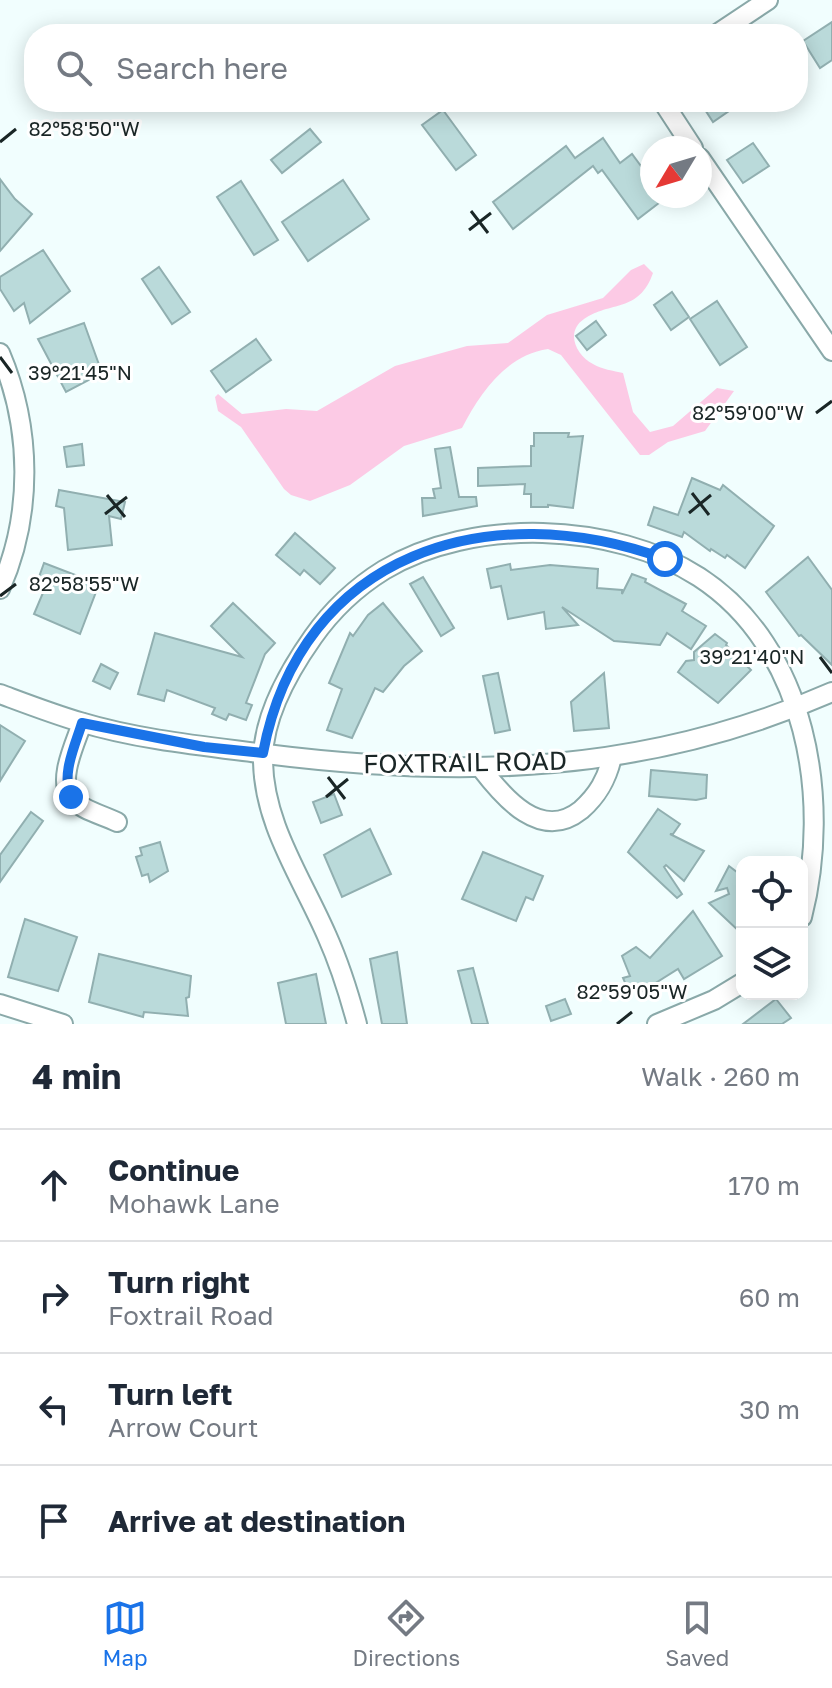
<!DOCTYPE html>
<meta charset="utf-8">
<style>
:root{--surface:#fff;--page:#f6f6f7;--text:#1f2937;--muted:#747a83;--line:#e0e1e3;--accent:#1a73e8}
body{margin:0;font-family:"Golos Text",sans-serif;background:var(--page);color:var(--text)}
.controls{position:absolute;right:24px;bottom:24px;display:grid;overflow:hidden;border-radius:16px;box-shadow:0 4px 20px #0003}
.controls button{width:72px;height:72px;display:grid;place-items:center;padding:0;border:0;border-bottom:2px solid var(--line);background:var(--surface);color:var(--text);font:40px sans-serif}
.compass{position:absolute;left:640px;top:136px;width:72px;height:72px;border-radius:50%;background:var(--surface);box-shadow:0 4px 20px #0003;rotate:232deg}
.stop{position:absolute;width:24px;height:24px;margin:-18px;border:6px solid #1a73e8;border-radius:50%;background:#fff}
.stop.end{background:#1a73e8;border-color:#fff;box-shadow:0 2px 8px #0008}
.list{margin:0;padding:0;list-style:none}
h2{display:flex;justify-content:space-between;align-items:center;height:104px;margin:0;padding:0 32px;font-size:34px}
h2 small{font-size:26px;font-weight:400;color:var(--muted)}
.list li{display:grid;grid-template-columns:52px 1fr auto;gap:24px;align-items:center;box-sizing:border-box;height:112px;padding:0 32px;border-top:2px solid var(--line)}
.list b{display:block;font-size:30px;white-space:nowrap}
.list p{margin:0;font-size:26px;white-space:nowrap;color:var(--muted)}
.list em{font-size:26px;font-style:normal;color:var(--muted)}
.icon{flex:none;width:44px;height:44px;fill:none;stroke:currentColor;stroke-width:2;stroke-linecap:round;stroke-linejoin:round}
.map{position:relative;flex:none;width:832px;height:1024px;overflow:hidden}
.search{position:absolute;background:var(--surface);box-shadow:0 4px 20px #0003;left:24px;right:24px;top:24px;height:88px;display:flex;align-items:center;gap:20px;box-sizing:border-box;padding:0 28px;border-radius:32px;color:var(--muted);font-size:30px}
.sheet{height:552px;background:var(--surface)}
nav{display:flex;justify-content:space-around;align-items:center;box-sizing:border-box;height:112px;border-top:2px solid var(--line);background:var(--surface);font-size:22px;color:var(--muted)}
nav a{display:grid;justify-items:center;gap:4px}
nav .on{color:var(--accent)}
.map>svg:first-child{display:block}
.green{fill:#fccae5}
.building{fill:#badada;stroke:#91afb0;stroke-width:2}
.lines{fill:none;stroke-linecap:round;stroke-linejoin:round}
.street-casing{stroke:#8aa9a9;stroke-width:22}
.street{stroke:#fff;stroke-width:18}
.route{stroke:#1a73e8;stroke-width:10}
.ticks{fill:none;stroke:#1a2626;stroke-width:3}
.labels{text-anchor:middle;dominant-baseline:central;stroke-width:6;stroke-linejoin:round;paint-order:stroke}
.street-label{font-size:26px;fill:#1a2626;stroke:#fff}
.ticks-label{font-size:20px;text-anchor:middle;fill:#1a2626;stroke:#fff;stroke-width:6;stroke-linejoin:round;paint-order:stroke}
</style>
<div class="map">
<svg width="832" height="1024" viewBox="0 0 832 1024">
<rect width="100%" height="100%" fill="#f1fefe"/>
<path class="green" d="M644,264L653,273C639,313 610,301 584,319C565,332 576,355 593,364C601,369 614,371 623,373L633,412L650,432L673,426L717,388L734,391L705,431L668,442L649,455H640L561,355L548,349C506,355 480,393 462,428L404,446L350,485L310,501L291,495L284,489L241,427L218,411L215,397L218,394L242,414L286,409L317,411L395,366L467,346L508,343L547,315L603,298L631,270Z"/>
<g class="building">
<polygon points="832,22 832,60 820,68 803,41"/>
<polygon points="700,102 742,102 713,122"/>
<polygon points="443,110 476,155 456,170 422,125"/>
<polygon points="310,129 321,142 282,173 271,160"/>
<polygon points="603,138 620,163 632,154 652,181 652,196 668,196 638,219 602,170 598,173 593,166 513,229 493,202 566,146 575,158"/>
<polygon points="753,143 769,166 743,183 727,160"/>
<polygon points="0,179 15,199 32,214 0,251"/>
<polygon points="343,180 369,219 308,261 282,222"/>
<polygon points="241,181 278,240 254,255 217,197"/>
<polygon points="43,250 70,291 30,323 24,303 14,311 0,289 0,277"/>
<polygon points="159,267 190,312 172,324 142,279"/>
<polygon points="672,292 689,317 671,330 654,305"/>
<polygon points="717,301 747,347 720,365 690,319"/>
<polygon points="596,321 606,335 587,350 576,336"/>
<polygon points="84,323 102,373 66,392 38,339"/>
<polygon points="256,339 271,360 226,392 211,371"/>
<polygon points="534,433 569,433 568,437 583,436 573,508 548,505 548,507 531,507 531,494 524,494 525,484 478,486 478,468 531,466 531,446 534,446"/>
<polygon points="82,444 84,465 67,467 64,447"/>
<polygon points="450,447 459,497 476,497 477,506 423,516 422,498 435,498 433,489 441,488 435,449"/>
<polygon points="692,478 720,490 723,485 774,526 745,568 727,555 725,558 711,549 710,551 684,532 682,537 648,525 654,507 678,515"/>
<polygon points="59,490 125,502 121,519 109,516 112,545 68,550 64,508 56,506"/>
<polygon points="295,533 335,568 320,584 304,570 300,575 276,555"/>
<polygon points="808,557 832,590 832,665 801,635 799,636 766,592"/>
<polygon points="44,563 99,584 80,634 34,614 48,581 39,577"/>
<polygon points="510,564 511,570 550,565 598,569 597,588 622,590 622,594 632,574 646,579 645,582 686,604 682,611 706,626 691,649 667,633 660,645 614,641 562,607 578,625 546,629 544,612 508,619 501,586 491,588 487,569"/>
<polygon points="423,577 454,628 441,636 410,584"/>
<polygon points="233,603 275,643 265,654 246,703 252,705 246,720 229,714 226,720 212,714 215,708 167,690 164,701 138,694 155,633 242,657 211,626"/>
<polygon points="383,603 422,651 404,666 383,692 375,688 352,738 327,730 342,689 329,683 350,633 353,636 368,615"/>
<polygon points="715,634 727,643 726,645 751,670 718,703 678,672 686,661 694,660 694,652"/>
<polygon points="101,664 118,673 110,689 93,681"/>
<polygon points="498,673 510,730 495,733 483,676"/>
<polygon points="604,673 609,728 574,731 571,702"/>
<polygon points="0,725 25,741 0,781"/>
<polygon points="651,770 707,775 706,798 696,800 649,796"/>
<polygon points="334,794 342,815 321,823 313,802"/>
<polygon points="658,809 680,824 673,834 670,834 704,851 684,881 666,865 664,867 682,894 677,898 628,852"/>
<polygon points="31,812 43,821 0,882 0,855"/>
<polygon points="370,829 391,874 342,897 324,855"/>
<polygon points="160,842 168,871 150,882 148,874 142,876 136,857 142,855 140,848"/>
<polygon points="483,852 543,876 533,900 526,897 516,921 462,899"/>
<polygon points="729,866 742,876 742,934 709,903 729,894 727,888 716,891"/>
<polygon points="693,911 722,956 684,979 678,969 638,994 636,989 629,992 623,978 630,976 622,956 636,947 650,958"/>
<polygon points="25,919 77,937 58,991 8,977"/>
<polygon points="397,952 407,1024 382,1024 370,959"/>
<polygon points="99,954 191,976 189,997 186,998 188,1016 144,1012 143,1017 89,1002"/>
<polygon points="473,968 488,1024 472,1024 458,971"/>
<polygon points="316,974 326,1024 286,1024 278,983"/>
<polygon points="565,999 571,1014 551,1021 546,1006"/>
<polygon points="776,999 791,1018 782,1024 743,1024"/>
</g>
<g class="lines">
<g class="street-casing">
<g id="street">
<polyline points="717,34 768,0"/>
<polyline points="663,102 693,148"/>
<polyline points="700,158 832,351"/>
<path d="M0,353C32,428 33,515 0,589"/>
<path d="M0,694C27,704 53,714 80,722C140,740 204,746 266,754C464,779 646,774 832,692"/>
<path d="M82,723C76,742 57,779 71,798C81,810 103,815 117,822"/>
<path d="M481,768C504,798 541,842 581,810C598,795 607,779 612,757"/>
<polyline points="0,1004 63,1024"/>
<path d="M357,1024C349,994 340,965 327,936C302,878 262,822 263,757C264,715 289,671 313,637C332,610 355,588 384,570C472,517 614,522 699,577C807,647 832,800 802,917"/>
<polyline points="657,1024 714,1000 742,983"/>
</g>
</g>
<use href="#street" class="street"/>
</g>
<g class="lines">
<path class="route" d="M71,797C61,774 75,746 82,723L204,747L263,753C301,552 490,495 665,559"/>
</g>
<path class="ticks" d="M0,142L16,129M471,211L488,233M469,230L491,213M0,357L12,373M816,413L832,401M692,493L709,515M107,495L125,517M689,513L711,495M105,514L127,497M0,596L16,584M820,657L832,673M328,777L345,799M326,797L348,779M617,1024L632,1012"/>
<g class="labels">
<g class="street-label">
<text transform="translate(465 762) rotate(-1)">FOXTRAIL ROAD</text>
</g>
</g>
<g class="ticks-label">
<text x="84" y="136">82°58'50"W</text>
<text x="80" y="380">39°21'45"N</text>
<text x="748" y="420">82°59'00"W</text>
<text x="84" y="591">82°58'55"W</text>
<text x="752" y="664">39°21'40"N</text>
<text x="632" y="999">82°59'05"W</text>
</g>
</svg>
<div class="controls">
<button><svg class="icon" aria-label="locate" viewBox="0 0 24 24"><circle cx="12" cy="12" r="6"/><path d="M12 2v4M12 18v4M2 12h4M18 12h4"/></svg></button>
<button><svg class="icon" aria-label="layers" viewBox="0 0 24 24"><path d="M12 4l9 5-9 5-9-5zM3 14l9 5 9-5"/></svg></button>
</div>
<svg class="compass" viewBox="-18 -18 36 36"><path d="M0-13l5 13h-10z" fill="#e53935"/><path d="M0 13l5-13h-10z" fill="#747a83"/></svg>
<div class="stop" style="left:665px;top:559px"></div>
<div class="stop end" style="left:71px;top:797px"></div>
<div class="search"><svg class="icon" aria-label="search" viewBox="0 0 24 24"><circle cx="10" cy="10" r="6"/><path d="M15 15l6 6"/></svg>Search here</div>
</div>
<section class="sheet">
<h2>4 min<small>Walk · 260 m</small></h2>
<ul class="list">
<li><svg class="icon" aria-label="ahead" viewBox="0 0 24 24"><path d="M12 20V5M6 11l6-6 6 6"/></svg><div><b>Continue</b><p>Mohawk Lane</p></div><em>170 m</em></li>
<li><svg class="icon" aria-label="right" viewBox="0 0 24 24"><path d="M7 20v-9h11M14 6l5 5-5 5"/></svg><div><b>Turn right</b><p>Foxtrail Road</p></div><em>60 m</em></li>
<li><svg class="icon" aria-label="left" viewBox="0 0 24 24"><path d="M17 20v-9H6M10 6l-5 5 5 5"/></svg><div><b>Turn left</b><p>Arrow Court</p></div><em>30 m</em></li>
<li><svg class="icon" aria-label="arrive" viewBox="0 0 24 24"><path d="M6 21V4h12l-3 4 3 4H6"/></svg><div><b>Arrive at destination</b></div></li>
</ul>
</section>
<nav>
<a class="on"><svg class="icon" aria-label="map" viewBox="0 0 24 24"><path d="M3 6l6-2 6 2 6-2v14l-6 2-6-2-6 2zM9 4v14M15 6v14"/></svg>Map</a>
<a><svg class="icon" aria-label="directions" viewBox="0 0 24 24"><path d="M12 3l9 9-9 9-9-9zM9 14v-3h6M13 9l2 2-2 2"/></svg>Directions</a>
<a><svg class="icon" aria-label="saved" viewBox="0 0 24 24"><path d="M7 4h10v16l-5-4-5 4z"/></svg>Saved</a>
</nav>
